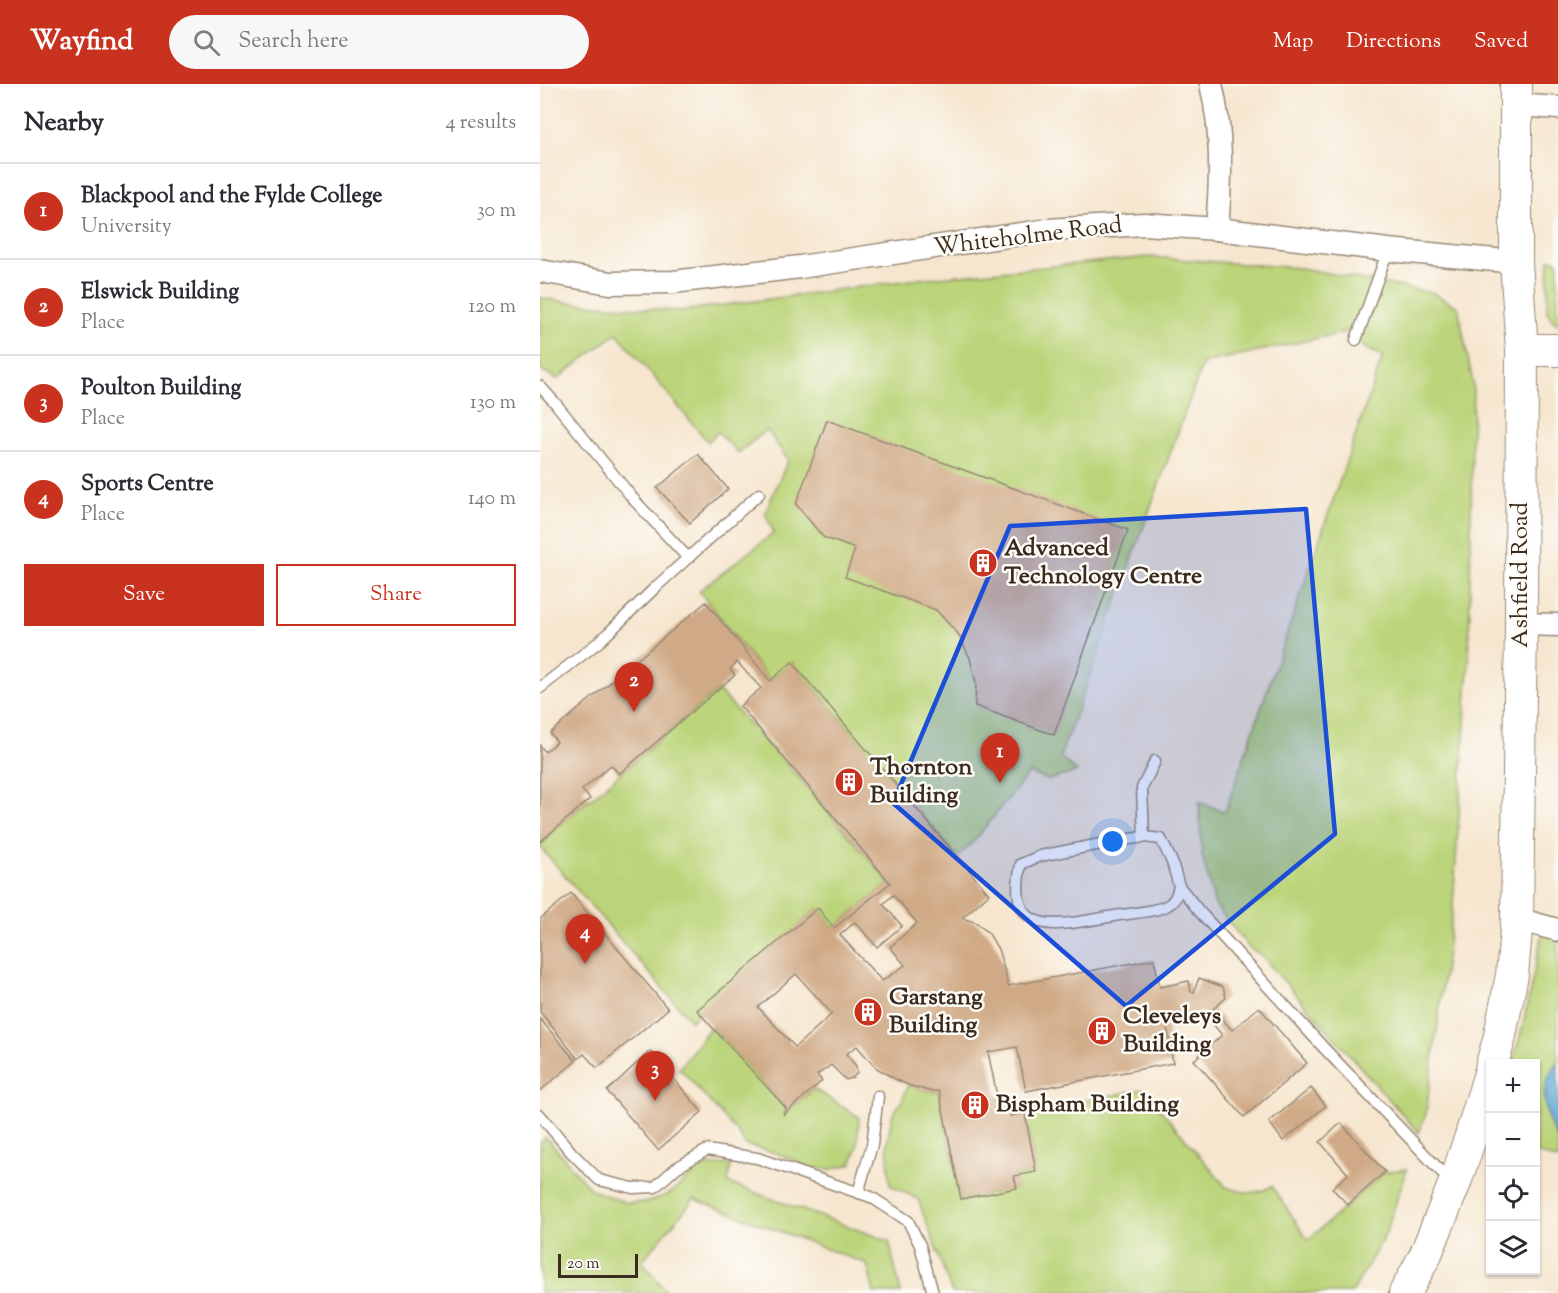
<!DOCTYPE html>
<meta charset="utf-8">
<style>
:root{--surface:#fff;--page:#f7f7f7;--text:#2b2b33;--muted:#7c7c81;--line:#e1e1e2;--accent:#c8321e}
body{margin:0;font-family:"Sorts Mill Goudy",serif;background:var(--page);color:var(--text)}
.controls{position:absolute;right:18px;bottom:18px;display:grid;overflow:hidden;border-radius:0px;box-shadow:0 2px 4px #0004}
.controls button{width:54px;height:54px;display:grid;place-items:center;padding:0;border:0;border-bottom:2px solid var(--line);background:var(--surface);color:var(--text);font:30px sans-serif}
.scale{position:absolute;left:18px;bottom:15px;width:80px;box-sizing:border-box;padding-left:6px;border:3px solid #3b2a1e;border-top:0;font-size:16px;line-height:21px;white-space:nowrap;color:#3b2a1e;-webkit-text-stroke:4px #fdfcf7;paint-order:stroke}
.you{position:absolute;left:573px;top:758px;width:21px;height:21px;margin:-15px;border:4px solid #fff;border-radius:50%;background:#1a73e8;box-shadow:0 0 0 9px #1a73e833}
.badge{display:grid;place-items:center;width:39px;height:39px;border-radius:50%;background:var(--accent);color:#fff;font-size:20px;font-weight:700}
.pin{position:absolute;translate:-50% -50px;filter:drop-shadow(0 2px 3px #0008)}
.pin::after{content:'';position:absolute;top:32px;width:21px;height:18px;background:inherit;clip-path:polygon(0 0,100% 0,50% 100%)}
.list{margin:0;padding:0;list-style:none}
h2{display:flex;justify-content:space-between;align-items:center;height:78px;margin:0;padding:0 24px;font-size:26px}
h2 small{font-size:20px;font-weight:400;color:var(--muted)}
.list li{display:grid;grid-template-columns:39px 1fr auto;gap:18px;align-items:center;box-sizing:border-box;height:96px;padding:0 24px;border-top:2px solid var(--line)}
.list b{display:block;font-size:22px;white-space:nowrap}
.list p{margin:0;font-size:20px;white-space:nowrap;color:var(--muted)}
.list em{font-size:20px;font-style:normal;color:var(--muted)}
.actions{display:flex;gap:12px;padding:18px 24px}
.actions a{flex:1;padding:14px 0;border:2px solid var(--accent);border-radius:0px;text-align:center;font-size:21px;color:var(--accent)}
.actions .main{background:var(--accent);color:#fff}
.icon{flex:none;width:33px;height:33px;fill:none;stroke:currentColor;stroke-width:2;stroke-linecap:round;stroke-linejoin:round}
.map{position:relative;flex:none;width:1018px;height:1209px;overflow:hidden}
header{display:flex;align-items:center;gap:36px;box-sizing:border-box;height:84px;padding:0 30px;background:var(--accent);color:#fff}
header strong{font-size:28px}
nav{display:flex;gap:33px;margin-inline-start:auto;font-size:21px}
.search{width:420px;height:54px;background:var(--page);display:flex;align-items:center;gap:15px;box-sizing:border-box;padding:0 21px;border-radius:33px;color:var(--muted);font-size:22px}
main{display:flex}
aside{flex:1;background:var(--surface)}
.map>svg:first-child{display:block}
.green{fill:#bbd479;stroke:#7b7f4c;stroke-width:1.5}
.water{fill:#59a5d1;stroke:#4a6878;stroke-width:1.5}
.building{fill:#d0aa86;fill-rule:evenodd}
.lines{fill:none;stroke-linecap:round;stroke-linejoin:round}
.lane-casing{stroke:#988876;stroke-width:13}
.street-casing{stroke:#988876;stroke-width:25}
.secondary-casing{stroke:#988876;stroke-width:34}
.lane{stroke:#fff;stroke-width:10}
.street{stroke:#fff;stroke-width:22}
.secondary{stroke:#fff;stroke-width:32}
.marked{fill:#1d4ed8;fill-opacity:0.2;stroke:#1d4ed8;stroke-width:4.5;stroke-linejoin:round}
.labels{text-anchor:middle;dominant-baseline:central;stroke-width:5;stroke-linejoin:round;paint-order:stroke}
.street-label{font-size:24px;fill:#3b2a1e;stroke:#fdfcf7}
.poi-label{font-size:24px;font-weight:bold;fill:#3b2a1e;stroke:#fdfcf7;text-anchor:start}
</style>
<header>
<strong>Wayfind</strong>
<div class="search"><svg class="icon" aria-label="search" viewBox="0 0 24 24"><circle cx="10" cy="10" r="6"/><path d="M15 15l6 6"/></svg>Search here</div>
<nav><a>Map</a><a>Directions</a><a>Saved</a></nav>
</header>
<main>
<aside>
<h2>Nearby<small>4 results</small></h2>
<ul class="list">
<li><span class="badge">1</span><div><b>Blackpool and the Fylde College</b><p>University</p></div><em>30 m</em></li>
<li><span class="badge">2</span><div><b>Elswick Building</b><p>Place</p></div><em>120 m</em></li>
<li><span class="badge">3</span><div><b>Poulton Building</b><p>Place</p></div><em>130 m</em></li>
<li><span class="badge">4</span><div><b>Sports Centre</b><p>Place</p></div><em>140 m</em></li>
</ul>
<div class="actions"><a class="main">Save</a><a>Share</a></div>
</aside>
<div class="map">
<svg width="1018" height="1209" viewBox="0 0 1018 1209">
<rect width="100%" height="100%" fill="#fdfcf7"/>
<filter id="ink" filterUnits="userSpaceOnUse"><feTurbulence type="fractalNoise" baseFrequency=".0167" numOctaves="2"/><feDisplacementMap in="SourceGraphic" scale="12" xChannelSelector="R" yChannelSelector="G"/><feConvolveMatrix kernelMatrix="1 2 1 2 8 2 1 2 1" color-interpolation-filters="sRGB"/></filter>
<filter id="wash" filterUnits="userSpaceOnUse"><feTurbulence type="fractalNoise" baseFrequency=".008" numOctaves="4" result="noise"/><feDisplacementMap in="SourceGraphic" scale="24" xChannelSelector="R" yChannelSelector="G"/><feGaussianBlur stdDeviation="1.35" result="paint"/><feColorMatrix in="noise" values="0 0 0 0 0 0 0 0 0 0 0 0 0 0 0 0 0 1.4 0 .05"/><feComposite in="paint" operator="in"/></filter>
<g filter="url(#wash)">
<rect width="100%" height="100%" fill="#f6e6cf"/>
<g class="green">
<polygon points="609,173 761,184 893,209 918,223 933,300 929,577 913,821 886,1029 879,1049 720,870 710,865 675,821 662,771 659,718 685,728 843,272 826,265 807,248 663,279 520,673 537,688 508,696 489,689 434,757 418,773 252,578 230,597 159,507 234,449 225,429 248,376 227,346 198,369 178,348 168,358 77,249 17,295 0,285 0,214 32,219 140,227 378,195"/>
<polygon points="1009,175 1018,177 1018,240 1014,238 1007,228"/>
<polygon points="178,606 251,685 350,799 294,844 278,824 151,937 0,763 0,758"/>
<polygon points="1003,847 1018,851 1018,1076 996,1069 996,980 972,980 982,945"/>
<polygon points="171,942 246,1024 244,1030 274,1005 319,1033 317,1064 311,1080 291,1085 273,1084 236,1069 206,1061 198,1049 143,988 139,985"/>
<path d="M368,1001L389,1007H399L421,1115L476,1104L474,1092L496,1088L485,1029L603,1005L686,1103C703,1109 716,1112 732,1102L768,1156L845,1088L867,1085L846,1149L812,1209H412L378,1115L350,1101L347,1060L352,1032L362,1017Z"/>
<polygon points="6,1053 51,1106 87,1119 109,1118 131,1109 148,1094 164,1082 191,1080 188,1099 349,1157 361,1209 334,1209 327,1180 154,1115 102,1177 127,1209 0,1209 0,1059"/>
</g>
<path class="water" d="M1018,977V1055C1007,1040 1000,1011 1008,994C1010,988 1015,982 1018,977Z"/>
<g id="blocks">
<g class="building">
<polygon points="287,336 588,446 514,651 435,622 436,599 430,574 418,550 396,526 305,493 315,465 283,453 256,420"/>
<polygon points="158,370 188,405 150,439 117,404"/>
<path d="M166,518L230,597L252,578L449,810L422,834L437,839L449,850L458,865L465,888L468,902L614,875L620,903L649,897L651,908H654L659,894L683,903L686,914L673,925L692,946L719,923L767,979L704,1033L654,976L682,951L663,928L626,936L633,979L486,1007L477,963L448,968L457,1012L465,1011L470,1032L485,1029L496,1088L474,1092L477,1104L421,1115L399,1007H389L368,1001L355,995L335,983L317,962L306,970L316,982L317,989L312,994L306,996L291,981L277,991L282,997L243,1031L246,1024L171,942L157,926L278,824L294,844L350,799L200,622L221,604L197,578L190,585L195,591L79,690L71,681L42,706L50,715L0,758V661L5,668L17,658L10,649ZM353,811L377,839L350,863L365,881L342,897L300,851L315,838L337,863L362,842L343,820ZM256,890L292,930L255,963L218,923Z"/>
<polygon points="31,809 128,925 57,984 44,970 38,975 0,928 0,835"/>
<polygon points="0,935 36,977 0,1007"/>
<polygon points="110,967 162,1028 118,1066 67,1007"/>
<polygon points="771,1004 786,1022 743,1057 729,1038"/>
<polygon points="801,1039 845,1088 808,1121 792,1104 808,1090 780,1058"/>
</g>
</g>
</g>
<g filter="url(#ink)">
<use href="#blocks" fill-opacity="0" stroke="#988876" stroke-width="1.5"/>
<g class="lines">
<g class="lane-casing">
<g id="lane">
<polyline points="816,256 848,166"/>
<polyline points="0,302 16,320 95,417 148,474"/>
<polyline points="0,604 60,557 119,500 219,410"/>
<polyline points="604,753 602,704 615,677"/>
<path d="M639,802C637,812 634,819 624,823C608,829 590,829 574,832C524,840 464,859 481,780L500,772L576,757L604,753L621,755L632,778L639,802L659,827L783,963L911,1098"/>
<polyline points="0,1031 32,1069 59,1096 93,1104 115,1103 136,1084 167,1066 217,1074 331,1113 368,1137 380,1161 393,1209"/>
<polyline points="318,1109 332,1061 338,1012"/>
</g>
</g>
<g class="street-casing">
<g id="street">
<path d="M671,0C683,50 681,95 677,145"/>
<polyline points="976,21 1018,24"/>
<polyline points="0,187 70,199 133,198 260,183 508,146 604,140 677,145 848,166 976,178"/>
<polyline points="981,540 1018,541"/>
<polyline points="977,835 1018,846"/>
</g>
</g>
<g class="secondary-casing">
<g id="secondary">
<polyline points="982,266 1018,266"/>
<polyline points="952,980 959,956 972,891 977,835 981,540 982,266 976,178 976,0"/>
<polyline points="865,1209 885,1172 914,1101 931,1052 951,986"/>
</g>
</g>
<use href="#lane" class="lane"/>
<use href="#street" class="street"/>
<use href="#secondary" class="secondary"/>
</g>
</g>
<path class="marked" d="M766,425L795,750L586,922L353,719L470,442Z"/>
<defs>
<g id="building-disc" transform="scale(1.5)"><circle r="9.5" fill="#c8321e" stroke="#fdfcf7"/><path d="M-4-6H4V6H1V3H-1V6H-4ZM-2.5-4.3h1.7v1.8h-1.7ZM.8-4.3h1.7v1.8H.8ZM-2.5-1h1.7V.8h-1.7ZM.8-1h1.7V.8H.8Z" fill="#fff"/></g>
</defs>
<g fill-rule="evenodd">
<use href="#building-disc" x="443" y="479"/>
<use href="#building-disc" x="309" y="698"/>
<use href="#building-disc" x="328" y="928"/>
<use href="#building-disc" x="562" y="947"/>
<use href="#building-disc" x="435" y="1021"/>
</g>
<g class="labels">
<g class="street-label">
<text transform="translate(488 153) rotate(-7)">Whiteholme Road</text>
<text transform="translate(981 491) rotate(-90)">Ashfield Road</text>
</g>
<g class="poi-label">
<text x="464" y="465">Advanced<tspan x="464" dy="28">Technology Centre</tspan></text>
<text x="330" y="684">Thornton<tspan x="330" dy="28">Building</tspan></text>
<text x="349" y="914">Garstang<tspan x="349" dy="28">Building</tspan></text>
<text x="583" y="933">Cleveleys<tspan x="583" dy="28">Building</tspan></text>
<text x="456" y="1021">Bispham Building</text>
</g>
</g>
</svg>
<div class="controls">
<button>+</button>
<button>−</button>
<button><svg class="icon" aria-label="locate" viewBox="0 0 24 24"><circle cx="12" cy="12" r="6"/><path d="M12 2v4M12 18v4M2 12h4M18 12h4"/></svg></button>
<button><svg class="icon" aria-label="layers" viewBox="0 0 24 24"><path d="M12 4l9 5-9 5-9-5zM3 14l9 5 9-5"/></svg></button>
</div>
<div class="scale">20 m</div>
<div class="you"></div>
<div class="pin badge" style="left:460px;top:699px">1</div>
<div class="pin badge" style="left:94px;top:628px">2</div>
<div class="pin badge" style="left:115px;top:1017px">3</div>
<div class="pin badge" style="left:45px;top:880px">4</div>
</div>
</main>
